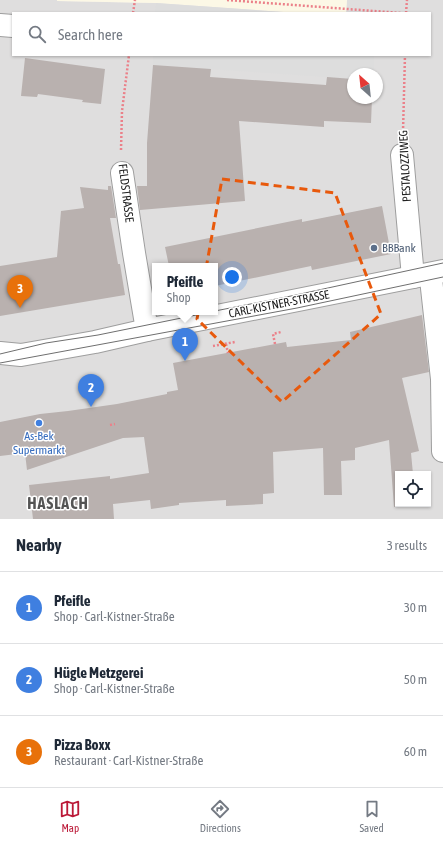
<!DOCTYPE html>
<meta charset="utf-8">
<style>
:root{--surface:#fff;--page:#f2f2f3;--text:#1f2937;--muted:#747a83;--line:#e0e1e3;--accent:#bb1837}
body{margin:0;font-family:"Asap Condensed",sans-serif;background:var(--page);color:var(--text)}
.controls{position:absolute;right:12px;bottom:12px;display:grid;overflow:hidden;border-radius:0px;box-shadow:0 1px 3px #0004}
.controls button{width:36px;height:36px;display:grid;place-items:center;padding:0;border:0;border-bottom:1px solid var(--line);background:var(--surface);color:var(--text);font:20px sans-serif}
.compass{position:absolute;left:347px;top:68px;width:36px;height:36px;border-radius:50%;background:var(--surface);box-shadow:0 1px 3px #0004;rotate:333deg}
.you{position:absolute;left:232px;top:277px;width:14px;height:14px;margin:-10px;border:3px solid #fff;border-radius:50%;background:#1a73e8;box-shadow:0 0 0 6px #1a73e833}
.badge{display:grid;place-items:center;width:26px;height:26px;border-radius:50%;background:var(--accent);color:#fff;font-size:13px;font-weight:700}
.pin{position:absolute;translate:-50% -33px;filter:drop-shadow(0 1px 2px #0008)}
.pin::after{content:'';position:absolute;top:21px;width:14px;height:12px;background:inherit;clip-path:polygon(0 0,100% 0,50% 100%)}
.popup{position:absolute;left:152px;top:263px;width:66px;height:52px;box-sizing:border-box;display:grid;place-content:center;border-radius:0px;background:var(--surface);filter:drop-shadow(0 1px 3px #0005);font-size:13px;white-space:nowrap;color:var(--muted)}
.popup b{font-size:15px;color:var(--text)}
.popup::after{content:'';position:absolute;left:50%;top:100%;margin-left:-8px;border:8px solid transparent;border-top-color:var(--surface)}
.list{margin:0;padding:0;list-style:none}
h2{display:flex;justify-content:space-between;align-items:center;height:52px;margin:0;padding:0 16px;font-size:17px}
h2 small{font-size:13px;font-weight:400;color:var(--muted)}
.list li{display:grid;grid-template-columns:26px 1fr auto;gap:12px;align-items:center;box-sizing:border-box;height:72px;padding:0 16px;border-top:1px solid var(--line)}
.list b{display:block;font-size:15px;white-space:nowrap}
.list p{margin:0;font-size:13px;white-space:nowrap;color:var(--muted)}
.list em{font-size:13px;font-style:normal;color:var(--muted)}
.icon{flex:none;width:22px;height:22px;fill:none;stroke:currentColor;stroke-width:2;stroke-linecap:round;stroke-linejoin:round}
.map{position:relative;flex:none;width:443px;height:519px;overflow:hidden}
.search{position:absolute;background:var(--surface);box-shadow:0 1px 3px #0004;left:12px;right:12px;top:12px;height:44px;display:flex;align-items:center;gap:10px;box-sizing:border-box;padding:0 14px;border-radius:0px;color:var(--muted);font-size:15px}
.sheet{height:268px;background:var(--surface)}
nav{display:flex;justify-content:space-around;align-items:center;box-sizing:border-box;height:56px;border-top:1px solid var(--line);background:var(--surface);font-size:11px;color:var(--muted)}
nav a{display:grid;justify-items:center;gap:2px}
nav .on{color:var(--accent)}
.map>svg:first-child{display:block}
.residential{fill:#dfdede;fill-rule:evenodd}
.education{fill:#fcf8e6}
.parking{fill:#ddd}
.building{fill:#b9b1af}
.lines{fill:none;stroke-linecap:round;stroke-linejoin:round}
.minor-casing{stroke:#9e9e9e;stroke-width:24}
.path{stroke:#eb8089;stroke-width:2.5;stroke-dasharray:2 2;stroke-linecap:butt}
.minor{stroke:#fff;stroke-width:22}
.tram{stroke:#6f6f6f;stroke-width:1}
.marked{fill:none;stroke:#e8590c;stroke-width:3;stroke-dasharray:8 5;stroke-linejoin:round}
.service-dot{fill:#5c6f8a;stroke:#fff;stroke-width:1.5}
.shop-dot{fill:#3f7fe0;stroke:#fff;stroke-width:1.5}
.labels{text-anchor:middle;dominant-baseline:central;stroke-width:3;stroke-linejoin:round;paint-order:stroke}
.street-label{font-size:12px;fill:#212121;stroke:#fff}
.service-label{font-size:12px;fill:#4e5e75;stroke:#fff;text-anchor:start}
.shop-label{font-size:12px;fill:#366cbe;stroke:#fff}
.district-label{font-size:16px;font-weight:bold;letter-spacing:1px;fill:#545454;stroke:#fff}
</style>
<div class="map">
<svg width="443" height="519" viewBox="0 0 443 519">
<rect width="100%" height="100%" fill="#f0ece9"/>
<path class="residential" d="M0,0H57V1L156,3L298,13H13V55H430V13H346L347,0H443V519H0ZM353,74H377V98H353ZM155,266H215V312H155ZM398,474H428V504H398Z"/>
<polygon class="education" points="57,0 347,0 346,13 298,13 156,3 57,1"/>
<g class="parking">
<polygon points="156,3 298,13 155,13"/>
<polygon points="153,55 374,55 374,74 353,74 353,79 153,65"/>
</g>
<g class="building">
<polygon points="25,58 105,69 101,104 82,102 83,100 38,94 37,97 21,96"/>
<polygon points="153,65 211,69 210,77 326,85 327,77 353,79 353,98 372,98 371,123 324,121 324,127 239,121 245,201 140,210 137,186 147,186 147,143"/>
<polygon points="108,186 111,186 116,218 110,218 118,264 120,264 125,295 0,316 0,266 57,257 61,211 84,208 80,187 108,190"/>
<polygon points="382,206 391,254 312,270 311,266 215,286 215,266 169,266 165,247 302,219 302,222"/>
<polygon points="422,315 429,372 402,378 419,451 411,453 413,474 398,474 398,504 415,504 415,507 394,507 389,440 355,448 355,460 341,461 342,495 324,495 323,448 273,452 274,493 263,494 263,504 226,506 226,500 179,503 179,505 151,509 150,500 113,504 114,519 33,519 29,485 110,476 110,479 149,473 144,437 123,438 27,470 25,453 0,456 0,422 40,414 68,411 117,404 167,394 167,392 178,390 173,363 286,342 287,347 351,340 350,332"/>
</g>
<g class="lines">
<g class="minor-casing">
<g id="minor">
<polyline points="0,25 13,26"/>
<polyline points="402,155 413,277"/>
<polyline points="122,173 134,253 147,330"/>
<polyline points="430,274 431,279 442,379 443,451"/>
<polyline points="0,353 21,355 95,342 147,330 443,271"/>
</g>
</g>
<g class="path">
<polyline points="227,0 401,13"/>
<polyline points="133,13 135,0"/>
<polyline points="406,13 407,0"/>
<polyline points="403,132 405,55"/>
<polyline points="121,150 122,111 129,55"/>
<polyline points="226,344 228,353"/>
<polyline points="275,344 273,334 281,332"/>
<polyline points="213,346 235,342"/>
<polyline points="110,425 115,424"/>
</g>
<use href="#minor" class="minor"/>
<g class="tram">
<polyline points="215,311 291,296 443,263"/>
<polyline points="0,354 46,343 98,335 211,312"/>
<polyline points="0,363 297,308 443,277"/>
</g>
</g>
<path class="marked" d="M222,179L335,193L381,314L282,402L197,319Z"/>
<circle class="service-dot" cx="374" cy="248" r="4"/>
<circle class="shop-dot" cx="39" cy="423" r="4"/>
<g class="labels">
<g class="street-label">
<text transform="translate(405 166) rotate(-93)">PESTALOZZIWEG</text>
<text transform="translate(126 193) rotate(83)">FELDSTRASSE</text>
<text transform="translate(279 304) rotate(-11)">CARL-KISTNER-STRASSE</text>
</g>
<g class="service-label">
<text x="382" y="248">BBBank</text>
</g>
<g class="shop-label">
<text x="39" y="436">As-Bek<tspan x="39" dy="14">Supermarkt</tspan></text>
</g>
<g class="district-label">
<text x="58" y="503">HASLACH</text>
</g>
</g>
</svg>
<div class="controls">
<button><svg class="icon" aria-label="locate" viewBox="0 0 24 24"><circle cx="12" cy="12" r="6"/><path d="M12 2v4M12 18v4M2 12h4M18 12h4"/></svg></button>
</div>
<svg class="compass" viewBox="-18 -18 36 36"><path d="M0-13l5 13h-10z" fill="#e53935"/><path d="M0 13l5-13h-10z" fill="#747a83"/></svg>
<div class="you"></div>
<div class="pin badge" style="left:185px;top:361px;background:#3f7fe0">1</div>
<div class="popup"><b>Pfeifle</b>Shop</div>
<div class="pin badge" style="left:91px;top:407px;background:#3f7fe0">2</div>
<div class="pin badge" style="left:20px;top:308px;background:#e8710a">3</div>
<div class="search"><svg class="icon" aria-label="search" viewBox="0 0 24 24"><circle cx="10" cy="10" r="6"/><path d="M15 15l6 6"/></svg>Search here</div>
</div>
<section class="sheet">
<h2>Nearby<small>3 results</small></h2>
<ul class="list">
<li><span class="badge" style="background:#3f7fe0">1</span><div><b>Pfeifle</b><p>Shop · Carl-Kistner-Straße</p></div><em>30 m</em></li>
<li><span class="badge" style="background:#3f7fe0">2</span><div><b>Hügle Metzgerei</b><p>Shop · Carl-Kistner-Straße</p></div><em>50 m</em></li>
<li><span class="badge" style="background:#e8710a">3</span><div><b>Pizza Boxx</b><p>Restaurant · Carl-Kistner-Straße</p></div><em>60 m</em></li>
</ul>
</section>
<nav>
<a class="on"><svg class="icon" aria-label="map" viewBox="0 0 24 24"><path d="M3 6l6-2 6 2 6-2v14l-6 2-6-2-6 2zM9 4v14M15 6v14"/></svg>Map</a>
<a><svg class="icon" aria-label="directions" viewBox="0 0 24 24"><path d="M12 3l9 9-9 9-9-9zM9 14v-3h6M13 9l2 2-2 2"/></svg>Directions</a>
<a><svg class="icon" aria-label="saved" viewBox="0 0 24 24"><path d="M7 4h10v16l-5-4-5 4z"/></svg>Saved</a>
</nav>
